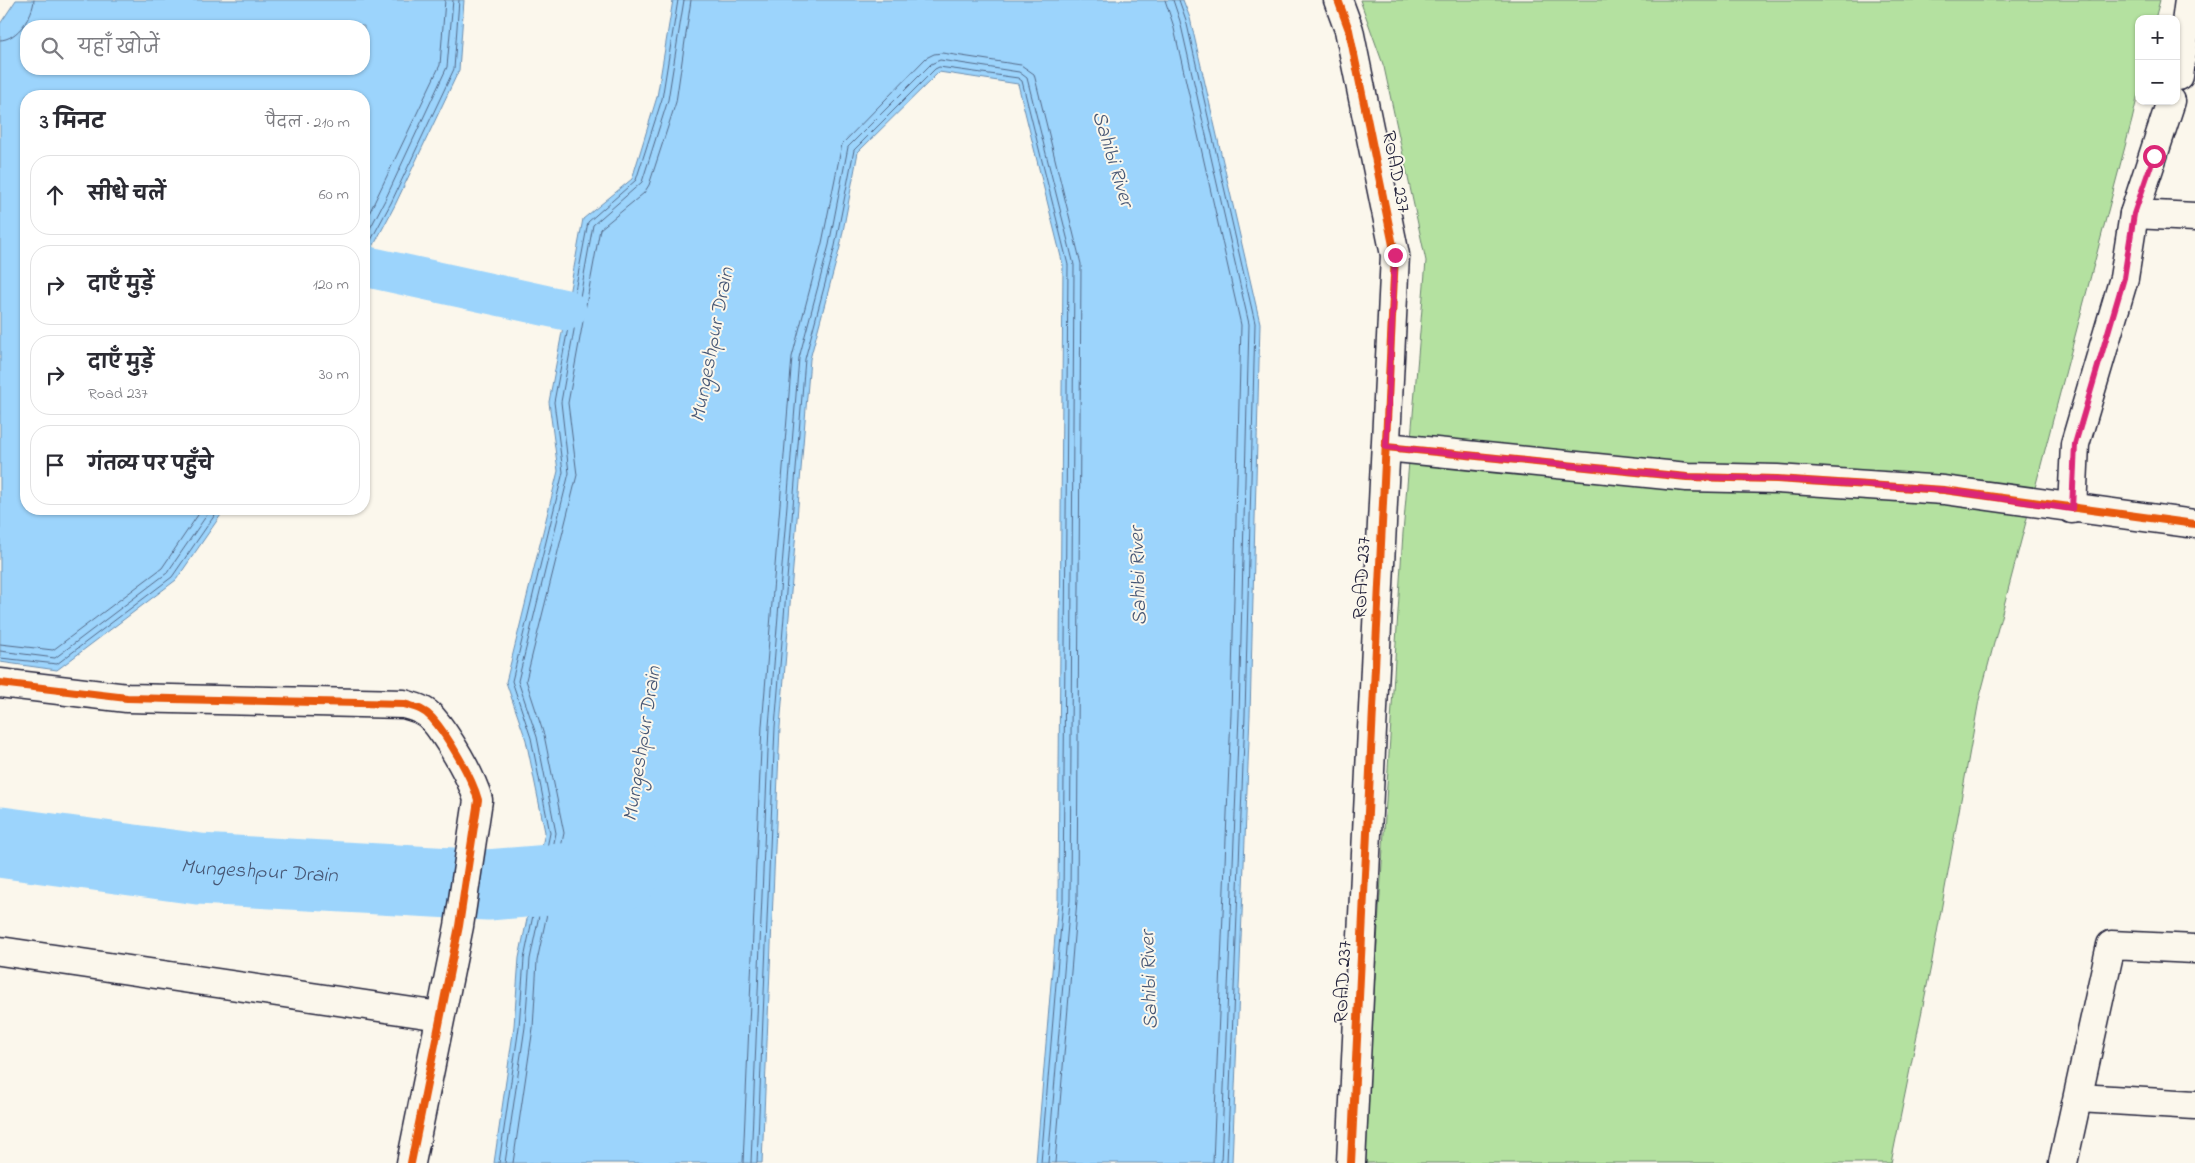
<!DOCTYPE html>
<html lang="hi">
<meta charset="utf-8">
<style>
:root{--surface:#fff;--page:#f2f2f3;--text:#2b2b33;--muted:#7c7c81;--line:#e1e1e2}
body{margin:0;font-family:"Indie Flower","Playpen Sans Deva",sans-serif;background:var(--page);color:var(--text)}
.controls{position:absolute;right:15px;top:15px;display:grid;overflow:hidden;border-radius:10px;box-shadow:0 1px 4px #0004}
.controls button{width:45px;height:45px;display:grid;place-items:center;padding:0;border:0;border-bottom:1px solid var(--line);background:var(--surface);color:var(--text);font:25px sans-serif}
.stop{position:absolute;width:15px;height:15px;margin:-11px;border:4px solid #db2777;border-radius:50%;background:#fff}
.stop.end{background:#db2777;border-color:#fff;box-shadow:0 1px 5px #0008}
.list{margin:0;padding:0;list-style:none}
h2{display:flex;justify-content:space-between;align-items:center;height:65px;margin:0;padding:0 20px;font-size:21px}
h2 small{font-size:16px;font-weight:400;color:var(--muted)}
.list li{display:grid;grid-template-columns:32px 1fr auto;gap:15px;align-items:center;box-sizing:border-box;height:80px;margin:0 10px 10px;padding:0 10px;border:1px solid var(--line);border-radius:20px}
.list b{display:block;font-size:19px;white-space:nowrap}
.list p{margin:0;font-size:16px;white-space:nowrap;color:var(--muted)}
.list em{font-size:16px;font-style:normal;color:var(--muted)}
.icon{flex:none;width:28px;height:28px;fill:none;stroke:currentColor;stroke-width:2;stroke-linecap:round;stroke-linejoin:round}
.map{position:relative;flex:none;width:2195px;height:1163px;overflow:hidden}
.search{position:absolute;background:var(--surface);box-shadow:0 1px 4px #0004;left:20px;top:20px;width:350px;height:55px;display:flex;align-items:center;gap:12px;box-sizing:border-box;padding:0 18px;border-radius:20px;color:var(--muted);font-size:19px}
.panel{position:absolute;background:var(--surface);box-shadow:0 1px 4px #0004;left:20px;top:90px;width:350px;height:425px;border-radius:20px}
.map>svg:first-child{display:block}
.green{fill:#b4e1a0;stroke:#6b826e}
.water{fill:#9cd4fc;stroke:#6b8daf;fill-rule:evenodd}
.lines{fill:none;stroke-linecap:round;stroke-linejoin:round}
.shore{stroke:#536988;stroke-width:1}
.canal{stroke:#9cd4fc;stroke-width:41}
.river{stroke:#9cd4fc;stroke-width:71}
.minor-casing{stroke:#22223b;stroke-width:31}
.tertiary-casing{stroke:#22223b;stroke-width:31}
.minor{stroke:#fbf7ec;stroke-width:28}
.tertiary{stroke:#fbf7ec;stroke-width:28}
.cycleway-casing{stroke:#fbf7ec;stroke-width:11}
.cycleway{stroke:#e8590c;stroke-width:8}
.route{stroke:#db2777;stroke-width:6}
.labels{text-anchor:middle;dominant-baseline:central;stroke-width:4;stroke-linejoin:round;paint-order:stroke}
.street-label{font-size:20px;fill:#22223b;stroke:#fbf7ec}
.water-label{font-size:21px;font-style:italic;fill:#475775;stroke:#fbf7ec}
</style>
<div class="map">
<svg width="2195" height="1163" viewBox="0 0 2195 1163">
<rect width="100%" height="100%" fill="#fbf7ec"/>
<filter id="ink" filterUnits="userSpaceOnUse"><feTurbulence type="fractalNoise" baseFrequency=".02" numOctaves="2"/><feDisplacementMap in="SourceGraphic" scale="10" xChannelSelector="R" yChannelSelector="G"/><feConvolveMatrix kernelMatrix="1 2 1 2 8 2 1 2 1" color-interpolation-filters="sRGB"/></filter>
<g filter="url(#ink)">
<polygon class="green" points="1360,0 2160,0 2155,19 2139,19 2139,90 2132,120 1979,700 1931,966 1891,1163 1363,1163 1403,533 1426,261 1384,67"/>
<g class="water">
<path d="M16,0H464L459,70L395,205L364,264V96H26V509H225L176,580L57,670L0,662V24ZM26,26H364V69H26Z"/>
<polygon points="673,0 1183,0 1190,18 1260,323 1250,715 1232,1163 1036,1163 1058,900 1063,265 1018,84 939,72 858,152 840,247 810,359 780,727 762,1163 494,1163 514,1026 519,958 545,832 526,740 506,682 558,471 549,402 583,219 632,179 657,97"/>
</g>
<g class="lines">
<g class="shore">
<polyline points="1165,0 1173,24 1241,325 1231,714 1213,1163"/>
<polyline points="1173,0 1180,21 1249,324 1239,715 1221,1163"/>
<polyline points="1179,0 1186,20 1255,323 1245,715 1227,1163"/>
<path d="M0,40C17,40 33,16 34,0"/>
<polyline points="364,224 440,65 445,0"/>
<polyline points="364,240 385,200 447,67 453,0"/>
<polyline points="364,253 391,203 454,69 459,0"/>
<polyline points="0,644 53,650 162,568 202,509"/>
<polyline points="0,651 55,658 167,573 211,509"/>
<polyline points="0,658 57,664 172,577 219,509"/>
<polyline points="499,1163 519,1027 524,959 550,833 531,738 512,681 563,472 554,402 588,222 636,180 662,99 678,0"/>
<polyline points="505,1163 525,1027 530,959 556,833 537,737 518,681 569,473 561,402 593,225 642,182 668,100 684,0"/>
<polyline points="513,1163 533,1028 537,961 564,833 544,735 526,680 577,475 568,403 600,229 644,193 649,185 676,102 691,0"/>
<polyline points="743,1163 762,726 792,357 822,243 842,144 926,58 934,54 942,53 1021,65 1034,74 1081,264 1077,900 1055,1163"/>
<polyline points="751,1163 769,726 799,358 829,245 848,147 931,64 940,60 1019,72 1027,78 1074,265 1070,900 1048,1163"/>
<polyline points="757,1163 775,727 805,359 835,246 854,150 935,69 939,67 1018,78 1022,81 1068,265 1063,900 1041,1163"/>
</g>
<polyline class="canal" points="364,266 566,310"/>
<path class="river" id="s1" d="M0,842L199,869L488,885L623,874L624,865"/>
<g class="minor-casing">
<g id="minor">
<polyline points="2179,76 2189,0"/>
<polyline points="2134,214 2195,217"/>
<polyline points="1386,447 1687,477 1777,479 1944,490 2195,524"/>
<polyline points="2072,509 2075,444 2124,278 2134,214 2171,101"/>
<polyline points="2079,1098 2195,1105"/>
<polyline points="2063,1163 2111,945 2195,949"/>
</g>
</g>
<g class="tertiary-casing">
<g id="tertiary">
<polyline points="1338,0 1349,30 1395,255 1351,1163"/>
<path d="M0,683L127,698L404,704C414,707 424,709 432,718C447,735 472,777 478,800L459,926L411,1163"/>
<polyline points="0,951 440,1016"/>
</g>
</g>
<use href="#minor" class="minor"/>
<use href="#tertiary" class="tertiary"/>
<g class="cycleway-casing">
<g id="cycleway">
<polyline points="1338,0 1349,30 1395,255 1351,1163"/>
<polyline points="1386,447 1687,477 1777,479 1944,490 2195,524"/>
<path d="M0,683L127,698L404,704C414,707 424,709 432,718C447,735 472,777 478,800L459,926L411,1163"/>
</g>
</g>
<use href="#cycleway" class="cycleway"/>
</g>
</g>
<g class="lines" filter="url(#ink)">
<polyline class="route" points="1395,255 1386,447 1687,477 1776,479 1944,490 2072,509 2075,444 2124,278 2134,214 2154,156"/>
</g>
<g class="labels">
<g class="street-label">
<text transform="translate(1395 172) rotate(79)">ROAD 237</text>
<text transform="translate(1363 578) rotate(-87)">ROAD 237</text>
<text transform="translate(1344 982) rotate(-87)">ROAD 237</text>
</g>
<g class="water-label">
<text transform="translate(1112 159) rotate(73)">Sahibi River</text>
<text transform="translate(713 345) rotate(-79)">Mungeshpur Drain</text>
<text transform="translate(1139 576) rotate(-92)">Sahibi River</text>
<text transform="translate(643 744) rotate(-81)">Mungeshpur Drain</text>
<text stroke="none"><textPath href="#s1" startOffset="261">Mungeshpur Drain</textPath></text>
<text transform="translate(1150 980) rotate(-92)">Sahibi River</text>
</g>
</g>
</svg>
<div class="controls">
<button>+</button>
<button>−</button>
</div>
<div class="stop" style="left:2154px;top:156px"></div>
<div class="stop end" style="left:1395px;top:255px"></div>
<div class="search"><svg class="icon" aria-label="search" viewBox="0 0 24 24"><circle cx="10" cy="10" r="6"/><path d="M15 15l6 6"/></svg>यहाँ खोजें</div>
<section class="panel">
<h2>3 मिनट<small>पैदल · 210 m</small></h2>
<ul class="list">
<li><svg class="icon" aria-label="ahead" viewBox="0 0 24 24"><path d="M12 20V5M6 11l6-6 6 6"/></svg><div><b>सीधे चलें</b></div><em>60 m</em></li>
<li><svg class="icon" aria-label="right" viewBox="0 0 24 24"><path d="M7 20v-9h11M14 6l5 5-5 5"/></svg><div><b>दाएँ मुड़ें</b></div><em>120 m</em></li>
<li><svg class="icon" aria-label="right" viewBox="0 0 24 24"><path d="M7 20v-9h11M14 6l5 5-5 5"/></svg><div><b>दाएँ मुड़ें</b><p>Road 237</p></div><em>30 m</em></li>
<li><svg class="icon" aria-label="arrive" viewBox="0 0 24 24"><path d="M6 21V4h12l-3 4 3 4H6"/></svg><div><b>गंतव्य पर पहुँचे</b></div></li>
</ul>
</section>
</div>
